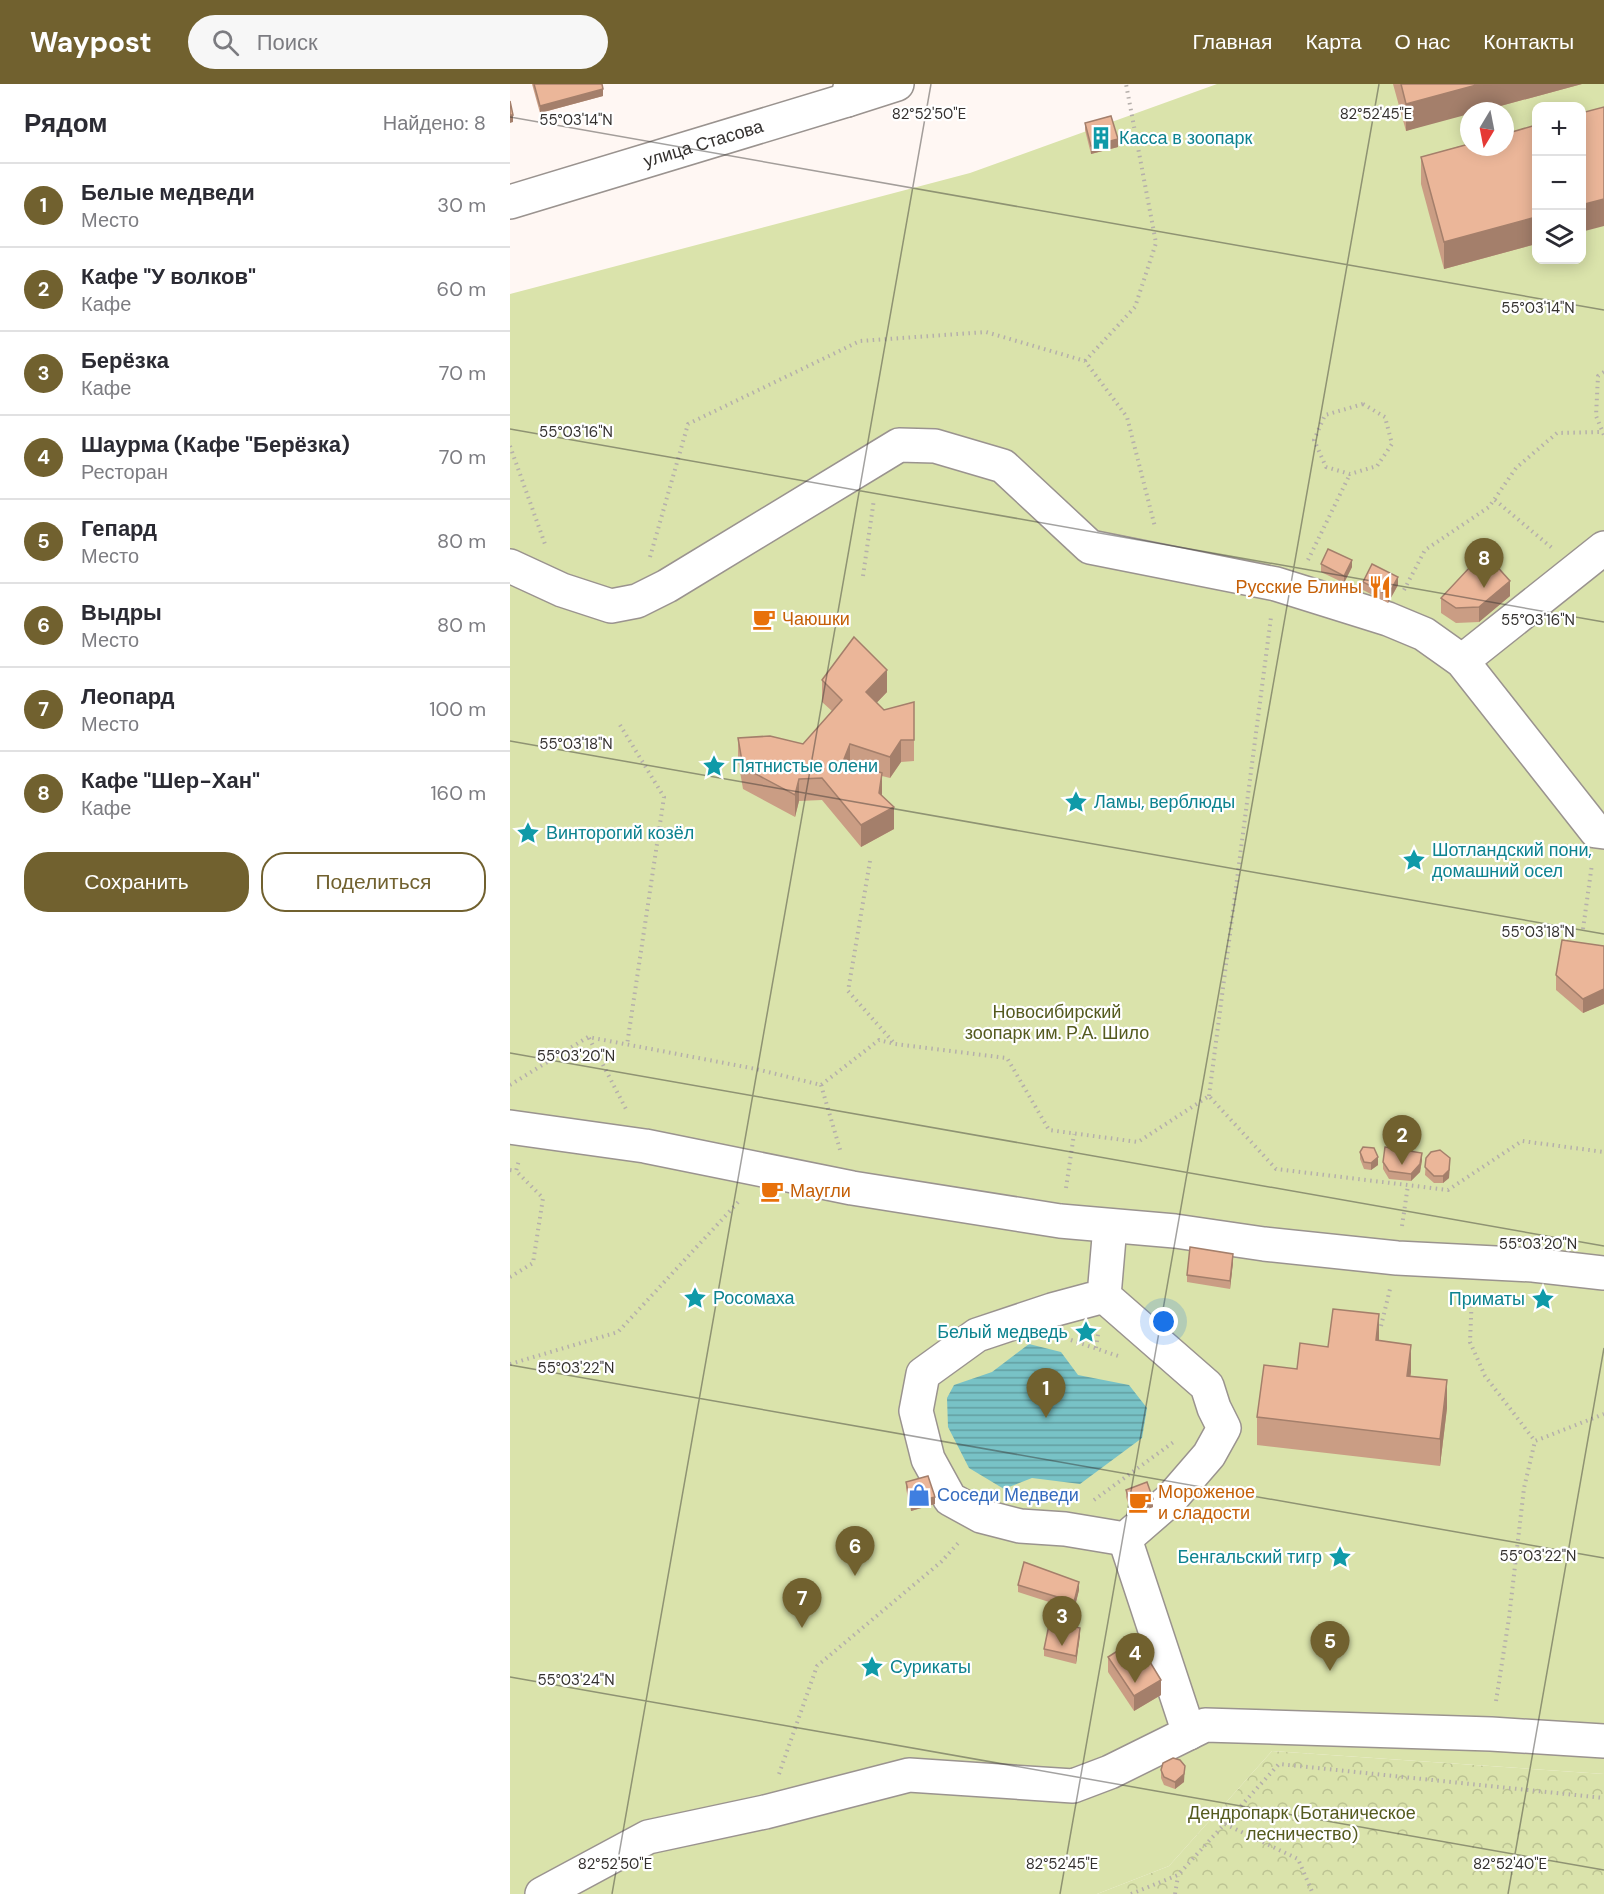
<!DOCTYPE html>
<html lang="ru">
<meta charset="utf-8">
<style>
:root{--surface:#fff;--page:#f7f7f7;--text:#2b2b33;--muted:#7c7c81;--line:#e1e1e2;--accent:#71612f}
body{margin:0;font-family:"DM Sans",sans-serif;background:var(--page);color:var(--text)}
.controls{position:absolute;right:18px;top:18px;display:grid;overflow:hidden;border-radius:12px;box-shadow:0 3px 15px #0003}
.controls button{width:54px;height:54px;display:grid;place-items:center;padding:0;border:0;border-bottom:2px solid var(--line);background:var(--surface);color:var(--text);font:30px sans-serif}
.compass{position:absolute;left:950px;top:18px;width:54px;height:54px;border-radius:50%;background:var(--surface);box-shadow:0 3px 15px #0003;rotate:190deg}
.you{position:absolute;left:654px;top:1238px;width:21px;height:21px;margin:-15px;border:4px solid #fff;border-radius:50%;background:#1a73e8;box-shadow:0 0 0 9px #1a73e833}
.badge{display:grid;place-items:center;width:39px;height:39px;border-radius:50%;background:var(--accent);color:#fff;font-size:20px;font-weight:700}
.pin{position:absolute;translate:-50% -50px;filter:drop-shadow(0 2px 3px #0008)}
.pin::after{content:'';position:absolute;top:32px;width:21px;height:18px;background:inherit;clip-path:polygon(0 0,100% 0,50% 100%)}
.list{margin:0;padding:0;list-style:none}
h2{display:flex;justify-content:space-between;align-items:center;height:78px;margin:0;padding:0 24px;font-size:26px}
h2 small{font-size:20px;font-weight:400;color:var(--muted)}
.list li{display:grid;grid-template-columns:39px 1fr auto;gap:18px;align-items:center;box-sizing:border-box;height:84px;padding:0 24px;border-top:2px solid var(--line)}
.list b{display:block;font-size:22px;white-space:nowrap}
.list p{margin:0;font-size:20px;white-space:nowrap;color:var(--muted)}
.list em{font-size:20px;font-style:normal;color:var(--muted)}
.actions{display:flex;gap:12px;padding:18px 24px}
.actions a{flex:1;padding:14px 0;border:2px solid var(--accent);border-radius:24px;text-align:center;font-size:21px;color:var(--accent)}
.actions .main{background:var(--accent);color:#fff}
.icon{flex:none;width:33px;height:33px;fill:none;stroke:currentColor;stroke-width:2;stroke-linecap:round;stroke-linejoin:round}
.map{position:relative;flex:none;width:1094px;height:1810px;overflow:hidden}
header{display:flex;align-items:center;gap:36px;box-sizing:border-box;height:84px;padding:0 30px;background:var(--accent);color:#fff}
header strong{font-size:28px}
nav{display:flex;gap:33px;margin-inline-start:auto;font-size:21px}
.search{width:420px;height:54px;background:var(--page);display:flex;align-items:center;gap:15px;box-sizing:border-box;padding:0 21px;border-radius:33px;color:var(--muted);font-size:22px}
main{display:flex}
aside{flex:1;background:var(--surface)}
.map>svg:first-child{display:block}
.forest{fill:url(#forest-crowns)}
.park{fill:#dae3ab;fill-rule:evenodd}
.water{fill:url(#water-rules)}
.lines{fill:none;stroke-linecap:round;stroke-linejoin:round}
.street-casing{stroke:#9a938f;stroke-width:36}
.secondary-casing{stroke:#9a938f;stroke-width:36}
.path{stroke:#b5afab;stroke-width:4;stroke-dasharray:1.5 4.5;stroke-linecap:butt}
.street{stroke:#fff;stroke-width:33}
.secondary{stroke:#fff;stroke-width:33}
.wall{fill:#ca9d84}
.shaded-wall{fill:#a47f6b}
.building{fill:#ebb699;stroke:#a47f6b;stroke-width:1.5}
.ticks{fill:none;stroke:#34312f;stroke-width:1.5;stroke-opacity:0.45}
.labels{text-anchor:middle;dominant-baseline:central;stroke-width:4.5;stroke-linejoin:round;paint-order:stroke}
.culture-label{font-size:18px;fill:#0d838f;stroke:#fff;text-anchor:start}
.street-label{font-size:18px;fill:#34312f;stroke:#fff}
.food-label{font-size:18px;fill:#c56008;stroke:#fff;text-anchor:start}
.park-label{font-size:18px;fill:#545a1e;stroke:#fff}
.shop-label{font-size:18px;fill:#366cbe;stroke:#fff;text-anchor:start}
.ticks-label{font-size:15px;text-anchor:middle;fill:#34312f;stroke:#fff;stroke-width:4.5;stroke-linejoin:round;paint-order:stroke}
</style>
<header>
<strong>Waypost</strong>
<div class="search"><svg class="icon" aria-label="search" viewBox="0 0 24 24"><circle cx="10" cy="10" r="6"/><path d="M15 15l6 6"/></svg>Поиск</div>
<nav><a>Главная</a><a>Карта</a><a>О нас</a><a>Контакты</a></nav>
</header>
<main>
<aside>
<h2>Рядом<small>Найдено: 8</small></h2>
<ul class="list">
<li><span class="badge">1</span><div><b>Белые медведи</b><p>Место</p></div><em>30 m</em></li>
<li><span class="badge">2</span><div><b>Кафе &quot;У волков&quot;</b><p>Кафе</p></div><em>60 m</em></li>
<li><span class="badge">3</span><div><b>Берёзка</b><p>Кафе</p></div><em>70 m</em></li>
<li><span class="badge">4</span><div><b>Шаурма (Кафе &quot;Берёзка)</b><p>Ресторан</p></div><em>70 m</em></li>
<li><span class="badge">5</span><div><b>Гепард</b><p>Место</p></div><em>80 m</em></li>
<li><span class="badge">6</span><div><b>Выдры</b><p>Место</p></div><em>80 m</em></li>
<li><span class="badge">7</span><div><b>Леопард</b><p>Место</p></div><em>100 m</em></li>
<li><span class="badge">8</span><div><b>Кафе &quot;Шер-Хан&quot;</b><p>Кафе</p></div><em>160 m</em></li>
</ul>
<div class="actions"><a class="main">Сохранить</a><a>Поделиться</a></div>
</aside>
<div class="map">
<svg width="1094" height="1810" viewBox="0 0 1094 1810">
<defs>
<pattern id="forest-crowns" width="20" height="18" patternUnits="userSpaceOnUse" patternTransform="scale(1.5)"><rect width="20" height="18" fill="#dae3ab"/><path d="M2 6a3 3 0 1 1 6 0M12 15a3 3 0 1 1 6 0" fill="none" stroke="#bcc393"/></pattern>
<pattern id="water-rules" width="6" height="5" patternUnits="userSpaceOnUse" patternTransform="scale(1.5)"><rect width="6" height="5" fill="#78c2c6"/><path d="M0 2.5h6" fill="none" stroke="#639ea1"/></pattern>
</defs>
<rect width="100%" height="100%" fill="#fff7f3"/>
<polygon class="forest" points="762,1667 1094,1690 1094,1810 587,1810 659,1782"/>
<path class="park" d="M707,0H1094V1690L762,1667L659,1782L587,1810H0V210L460,89ZM1026,22H1072V176H1026ZM959,27H995V63H959Z"/>
<polygon class="water" points="519,1260 551,1268 568,1291 619,1301 637,1324 632,1354 570,1400 522,1394 494,1405 459,1384 438,1343 437,1314 444,1301 482,1288"/>
<g class="lines">
<g class="street-casing">
<g id="street">
<polyline points="337,16 387,0"/>
<polyline points="0,482 52,506 101,522 127,517 157,502 389,361 425,362 493,382 580,463 766,500 878,535 914,550 952,577 1086,747 1094,748"/>
<polyline points="952,577 1094,464"/>
<polyline points="0,1043 135,1062 342,1104 550,1137 665,1147 754,1160 887,1174 1023,1181 1094,1189"/>
<polyline points="594,1212 542,1226 467,1251 413,1290 406,1327 418,1375 440,1415 471,1432 510,1442 555,1445 615,1455 661,1415 699,1371 714,1344 704,1324 697,1302 594,1212 600,1142"/>
<polyline points="615,1455 679,1649"/>
<polyline points="32,1810 138,1753 255,1728 399,1691 563,1702 600,1688 695,1641 981,1650 1094,1657"/>
</g>
</g>
<g class="secondary-casing">
<g id="secondary">
<path id="s1" d="M0,118L337,16L341,0"/>
</g>
</g>
<g class="path">
<polyline points="575,277 625,223 646,159 616,0"/>
<polyline points="1094,288 1088,292 1086,332 1094,351"/>
<polygon points="853,320 875,333 882,360 867,382 840,390 816,383 804,356 815,331"/>
<polyline points="0,362 36,463"/>
<polyline points="985,416 1042,464"/>
<polyline points="140,473 178,340 350,257 476,248 575,277 617,333 645,443"/>
<polyline points="798,476 840,390"/>
<polyline points="353,492 364,415"/>
<polyline points="894,506 915,466 979,423 1006,384 1047,349 1092,348"/>
<polyline points="110,641 154,713 117,961"/>
<polyline points="360,777 338,907 384,959"/>
<polyline points="1073,845 1082,780"/>
<polyline points="79,954 117,1027"/>
<polyline points="0,1001 78,953 246,985 311,1001 369,956 385,960 497,974 539,1046 628,1058 699,1012 766,1085 938,1106 1012,1057 1094,1068"/>
<polyline points="311,1001 331,1069"/>
<polyline points="699,1012 761,533"/>
<polyline points="0,1086 6,1087"/>
<polyline points="556,1104 564,1050"/>
<polyline points="892,1142 898,1101"/>
<polyline points="0,1193 23,1179 33,1114 6,1087 9,1076"/>
<polyline points="962,1210 960,1258 975,1292 1025,1357 1094,1330"/>
<polyline points="871,1242 880,1205"/>
<polyline points="561,1256 611,1273"/>
<polyline points="586,1264 588,1250"/>
<polyline points="0,1280 108,1248 231,1115"/>
<polyline points="584,1416 665,1357"/>
<polyline points="986,1617 999,1534 1014,1404 1025,1357"/>
<polyline points="269,1690 307,1582 431,1478 450,1457"/>
<polyline points="715,1740 788,1775 803,1810"/>
<polyline points="621,1810 668,1791 769,1680 1094,1714"/>
<polyline points="665,1810 668,1792"/>
</g>
<use href="#street" class="street"/>
<use href="#secondary" class="secondary"/>
</g>
<g class="wall">
<polygon points="22,0 92,0 93,12 30,29"/>
<polygon points="883,0 1072,0 972,27 959,27 896,47"/>
<polygon points="575,39 608,63 581,70 575,46"/>
<polygon points="1026,41 1026,160 934,185 911,100 911,73"/>
<polygon points="811,480 842,483 834,499 811,488"/>
<polygon points="853,498 888,501 878,519 853,506"/>
<polygon points="1000,512 969,538 946,539 931,529 931,514"/>
<polygon points="312,596 377,608 366,619 374,626 404,618 404,677 391,678 380,694 372,692 372,711 384,745 351,763 312,716 289,717 285,733 233,705 228,676 228,654 293,660 322,627 312,618"/>
<polygon points="1094,862 1094,920 1073,929 1046,906 1046,891"/>
<polygon points="850,1068 868,1081 861,1086 854,1085 850,1075"/>
<polygon points="916,1074 940,1081 939,1094 933,1099 924,1099 915,1091"/>
<polygon points="912,1076 910,1088 901,1097 879,1095 873,1085 873,1078"/>
<polygon points="723,1178 720,1205 677,1198 677,1191"/>
<polygon points="869,1257 901,1288 900,1292 937,1324 930,1382 747,1361 747,1333 787,1285 818,1263"/>
<polygon points="396,1398 425,1420 401,1427 396,1405"/>
<polygon points="616,1406 643,1423 622,1431 616,1413"/>
<polygon points="508,1501 569,1506 564,1526 508,1508"/>
<polygon points="570,1551 566,1580 534,1572 534,1565"/>
<polygon points="598,1573 651,1611 624,1627 598,1588"/>
<polygon points="651,1686 674,1698 665,1705 654,1701 651,1694"/>
</g>
<g class="shaded-wall">
<polygon points="970,0 1072,0 972,27 959,27 959,30 896,47 896,20"/>
<polygon points="93,5 93,12 30,29 30,22"/>
<polygon points="0,31 3,31 3,38 0,39"/>
<polygon points="608,55 608,63 581,70 581,62"/>
<polygon points="1094,115 1094,142 1071,148 1071,121"/>
<polygon points="1026,133 1026,160 934,185 934,158"/>
<polygon points="842,476 842,483 834,499 834,492"/>
<polygon points="888,493 888,501 878,519 878,511"/>
<polygon points="1000,497 1000,512 969,538 969,523"/>
<polygon points="377,586 377,608 356,630 356,608"/>
<polygon points="391,656 391,678 380,694 380,673"/>
<polygon points="340,660 340,681 334,675"/>
<polygon points="372,689 372,710 369,730 369,709"/>
<polygon points="289,695 289,717 285,733 285,711"/>
<polygon points="384,723 384,745 351,763 351,741"/>
<polygon points="1094,905 1094,920 1073,929 1073,915"/>
<polygon points="912,1069 912,1076 910,1088 901,1097 901,1090"/>
<polygon points="868,1073 868,1081 861,1086 861,1079"/>
<polygon points="940,1074 939,1094 933,1099 933,1092"/>
<polygon points="723,1170 723,1178 720,1205 720,1197"/>
<polygon points="869,1230 869,1257 866,1256"/>
<polygon points="901,1261 901,1288 897,1319 897,1292"/>
<polygon points="937,1296 937,1324 930,1382 930,1355"/>
<polygon points="425,1413 425,1420 401,1427 401,1419"/>
<polygon points="643,1415 643,1423 622,1431 622,1423"/>
<polygon points="569,1498 569,1506 564,1526 564,1518"/>
<polygon points="570,1544 570,1551 566,1580 566,1572"/>
<polygon points="651,1596 651,1611 624,1627 624,1612"/>
<polygon points="675,1682 674,1698 665,1705 665,1698"/>
</g>
<g class="building">
<polygon points="24,0 92,0 93,5 30,22"/>
<polygon points="891,0 970,0 896,20"/>
<polygon points="0,17 3,31 0,31"/>
<polygon points="1094,23 1094,115 1071,121 1071,29"/>
<polygon points="601,32 608,55 581,62 575,39"/>
<polygon points="1026,41 1026,133 934,158 911,73 959,60 959,63 995,63 995,50"/>
<polygon points="818,465 842,476 834,492 811,480"/>
<polygon points="974,468 1000,497 969,523 946,524 931,514"/>
<polygon points="862,480 888,493 878,511 853,498"/>
<polygon points="344,553 377,586 356,608 374,626 404,618 404,656 391,656 380,673 340,660 334,675 372,689 369,709 384,723 351,741 312,694 289,695 285,711 233,683 228,654 260,652 293,660 332,616 312,596"/>
<polygon points="1052,856 1094,862 1094,905 1073,915 1046,891"/>
<polygon points="853,1063 864,1064 868,1073 861,1079 854,1078 850,1068"/>
<polygon points="875,1063 912,1069 910,1080 901,1090 879,1087 873,1078"/>
<polygon points="930,1066 940,1074 939,1086 933,1092 924,1092 915,1083 916,1074 921,1068"/>
<polygon points="680,1163 723,1170 720,1197 677,1191"/>
<polygon points="823,1225 869,1230 866,1256 901,1261 897,1292 937,1296 930,1355 747,1333 754,1281 787,1285 790,1259 818,1263"/>
<polygon points="418,1392 425,1413 401,1419 396,1398"/>
<polygon points="637,1398 643,1415 622,1423 616,1406"/>
<polygon points="514,1478 569,1498 564,1518 508,1501"/>
<polygon points="540,1536 570,1544 566,1572 534,1565"/>
<polygon points="626,1555 651,1596 624,1612 598,1573"/>
<polygon points="663,1674 670,1676 675,1682 674,1690 665,1698 654,1693 651,1686 653,1679"/>
</g>
<path class="ticks" d="M0,33L1094,226M0,345L1094,538M0,657L1094,850M0,969L1094,1162M0,1281L1094,1474M0,1593L1094,1786M102,1810L421,0M550,1810L869,0M998,1810L1094,1264"/>
<defs>
<g id="building-bare" transform="scale(1.8)"><path d="M-4-6H4V6H1V3H-1V6H-4ZM-2.5-4.3h1.7v1.8h-1.7ZM.8-4.3h1.7v1.8H.8ZM-2.5-1h1.7V.8h-1.7ZM.8-1h1.7V.8H.8Z" fill="#0f9aa8" stroke="#fff" stroke-width="2.5" paint-order="stroke"/></g>
<g id="restaurant-bare" transform="scale(1.8)"><path d="M-5-6h1v4h1v-4h1v4h1v-4h1v5L-1.5 .5V6h-2V.5L-5-1ZM5-6V6H3V1.5H1.5Q1.5-4 5-6Z" fill="#e8710a" stroke="#fff" stroke-width="2.5" paint-order="stroke"/></g>
<g id="cafe-bare" transform="scale(1.8)"><path d="M-5.5-4.5H6V0H3Q3 3.5 0 3.5H-2.5Q-5.5 3.5-5.5 0ZM3-3.2v2h1.7v-2ZM-6 4.5H4V6H-6Z" fill="#e8710a" stroke="#fff" stroke-width="2.5" paint-order="stroke"/></g>
<g id="sight-bare" transform="scale(1.8)"><path d="M0-6L1.8-2.2L6-1.7L2.9 1.2L3.7 5.4L0 3.3L-3.7 5.4L-2.9 1.2L-6-1.7L-1.8-2.2Z" fill="#0f9aa8" stroke="#fff" stroke-width="2.5" paint-order="stroke"/></g>
<g id="shop-bare" transform="scale(1.8)"><path d="M-5-2.5h2.3a2.7 3.5 0 0 1 5.4 0H5L5.5 6h-11ZM-1.5-2.5h3a1.5 2.3 0 0 0-3 0Z" fill="#3f7fe0" stroke="#fff" stroke-width="2.5" paint-order="stroke"/></g>
</defs>
<g fill-rule="evenodd">
<use href="#building-bare" x="591" y="54"/>
<use href="#restaurant-bare" x="870" y="503"/>
<use href="#cafe-bare" x="254" y="535"/>
<use href="#sight-bare" x="204" y="682"/>
<use href="#sight-bare" x="566" y="718"/>
<use href="#sight-bare" x="18" y="749"/>
<use href="#sight-bare" x="904" y="776"/>
<use href="#cafe-bare" x="262" y="1107"/>
<use href="#sight-bare" x="185" y="1214"/>
<use href="#sight-bare" x="1033" y="1215"/>
<use href="#sight-bare" x="576" y="1248"/>
<use href="#shop-bare" x="409" y="1411"/>
<use href="#cafe-bare" x="630" y="1418"/>
<use href="#sight-bare" x="830" y="1473"/>
<use href="#sight-bare" x="362" y="1583"/>
</g>
<g class="labels">
<g class="culture-label">
<text x="609" y="54">Касса в зоопарк</text>
<text x="222" y="682">Пятнистые олени</text>
<text x="584" y="718">Ламы, верблюды</text>
<text x="36" y="749">Винторогий козёл</text>
<text x="922" y="766">Шотландский пони,<tspan x="922" dy="21">домашний осел</tspan></text>
<text x="203" y="1214">Росомаха</text>
<text x="1015" y="1215" text-anchor="end">Приматы</text>
<text x="558" y="1248" text-anchor="end">Белый медведь</text>
<text x="812" y="1473" text-anchor="end">Бенгальский тигр</text>
<text x="380" y="1583">Сурикаты</text>
</g>
<g class="street-label">
<text stroke="none"><textPath href="#s1" startOffset="202">улица Стасова</textPath></text>
</g>
<g class="food-label">
<text x="852" y="503" text-anchor="end">Русские Блины</text>
<text x="272" y="535">Чаюшки</text>
<text x="280" y="1107">Маугли</text>
<text x="648" y="1408">Мороженое<tspan x="648" dy="21">и сладости</tspan></text>
</g>
<g class="park-label">
<text x="547" y="928">Новосибирский<tspan x="547" dy="21">зоопарк им. Р.А. Шило</tspan></text>
<text x="792" y="1729">Дендропарк (Ботаническое<tspan x="792" dy="21">лесничество)</tspan></text>
</g>
<g class="shop-label">
<text x="427" y="1411">Соседи Медведи</text>
</g>
</g>
<g class="ticks-label">
<text x="419" y="35">82°52'50"E</text>
<text x="866" y="35">82°52'45"E</text>
<text x="66" y="41">55°03'14"N</text>
<text x="1028" y="229">55°03'14"N</text>
<text x="66" y="353">55°03'16"N</text>
<text x="1028" y="541">55°03'16"N</text>
<text x="66" y="665">55°03'18"N</text>
<text x="1028" y="853">55°03'18"N</text>
<text x="66" y="977">55°03'20"N</text>
<text x="1028" y="1165">55°03'20"N</text>
<text x="66" y="1289">55°03'22"N</text>
<text x="1028" y="1477">55°03'22"N</text>
<text x="66" y="1601">55°03'24"N</text>
<text x="105" y="1785">82°52'50"E</text>
<text x="552" y="1785">82°52'45"E</text>
<text x="1000" y="1785">82°52'40"E</text>
</g>
</svg>
<div class="controls">
<button>+</button>
<button>−</button>
<button><svg class="icon" aria-label="layers" viewBox="0 0 24 24"><path d="M12 4l9 5-9 5-9-5zM3 14l9 5 9-5"/></svg></button>
</div>
<svg class="compass" viewBox="-18 -18 36 36"><path d="M0-13l5 13h-10z" fill="#e53935"/><path d="M0 13l5-13h-10z" fill="#7c7c81"/></svg>
<div class="you"></div>
<div class="pin badge" style="left:536px;top:1334px">1</div>
<div class="pin badge" style="left:892px;top:1081px">2</div>
<div class="pin badge" style="left:552px;top:1562px">3</div>
<div class="pin badge" style="left:625px;top:1599px">4</div>
<div class="pin badge" style="left:820px;top:1587px">5</div>
<div class="pin badge" style="left:345px;top:1492px">6</div>
<div class="pin badge" style="left:292px;top:1544px">7</div>
<div class="pin badge" style="left:974px;top:504px">8</div>
</div>
</main>
